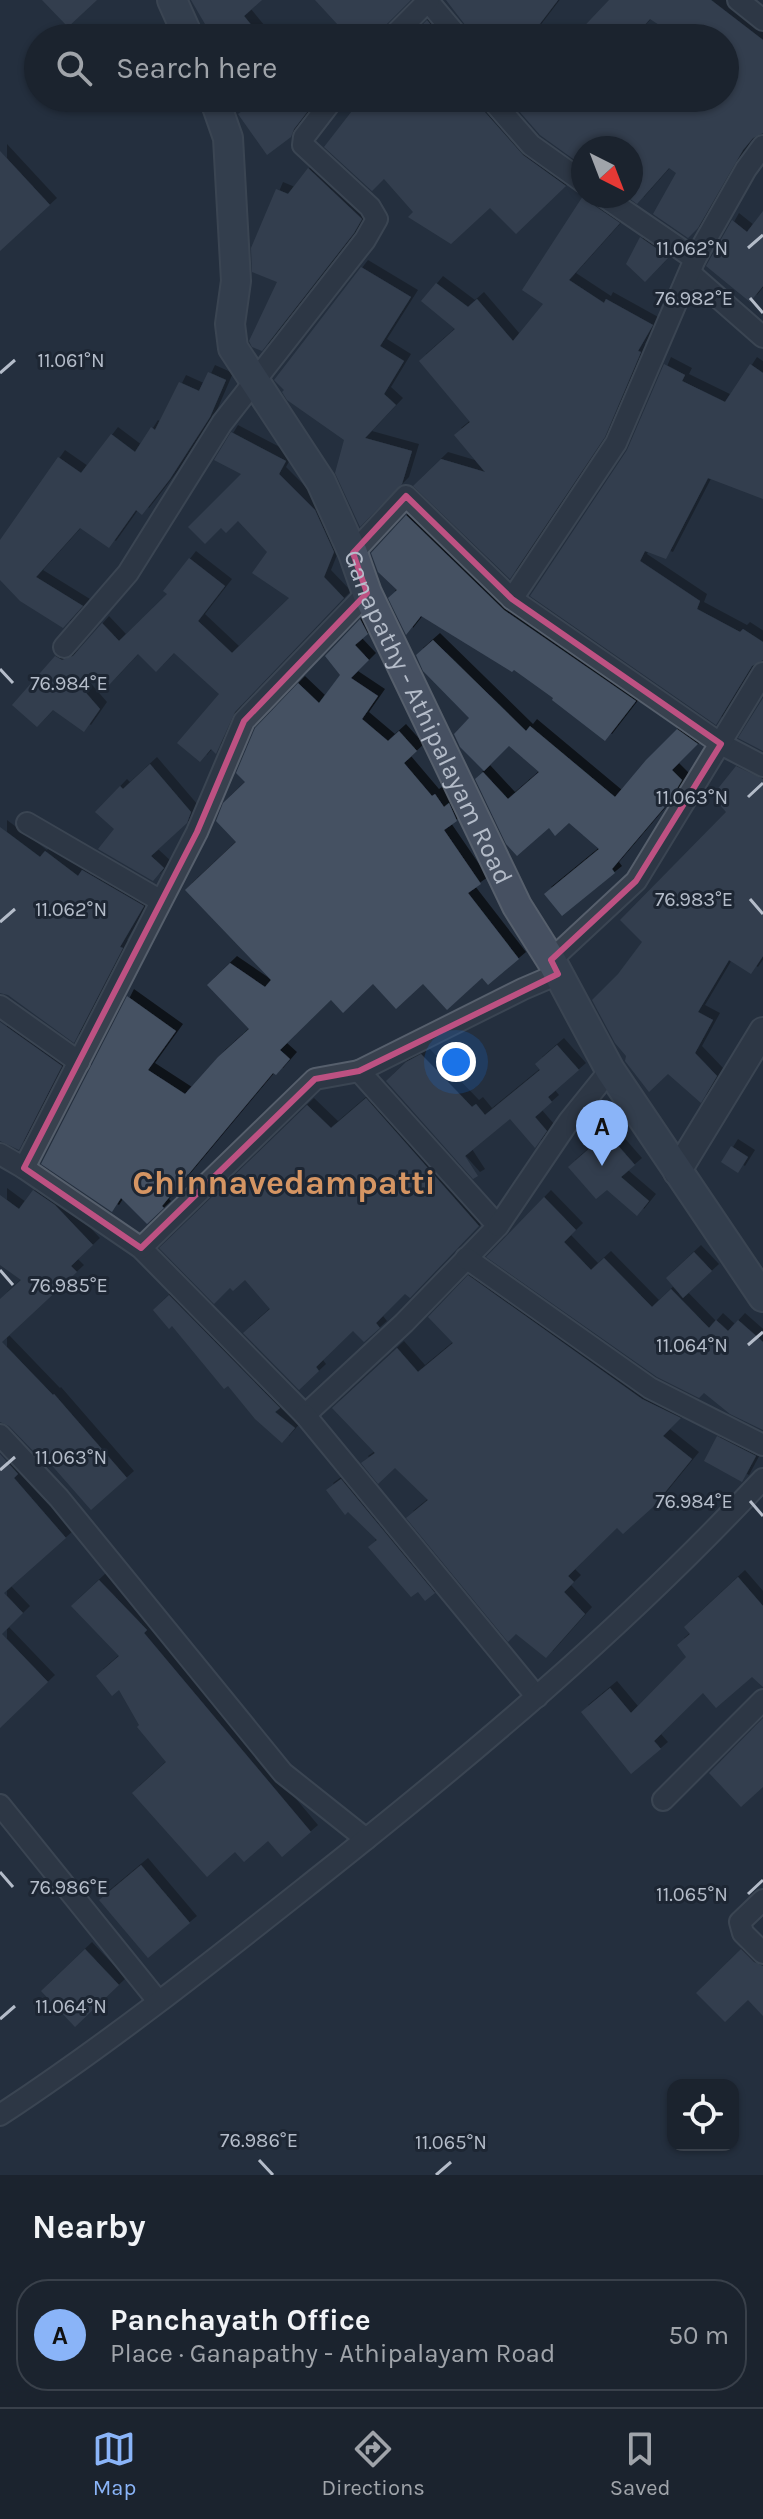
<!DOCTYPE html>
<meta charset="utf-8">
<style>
:root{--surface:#1b232e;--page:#282f3a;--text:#f1f3f6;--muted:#a0a4aa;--line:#39404a;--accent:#8ab4f8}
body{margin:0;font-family:Karla,sans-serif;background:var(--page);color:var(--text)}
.controls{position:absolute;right:24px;bottom:24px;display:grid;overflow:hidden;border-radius:16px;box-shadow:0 2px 6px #0004}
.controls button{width:72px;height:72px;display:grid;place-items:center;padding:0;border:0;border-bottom:2px solid var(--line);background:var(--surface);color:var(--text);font:40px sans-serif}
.compass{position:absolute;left:571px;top:136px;width:72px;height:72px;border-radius:50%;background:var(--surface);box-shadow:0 2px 6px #0004;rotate:138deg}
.you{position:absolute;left:456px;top:1062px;width:28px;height:28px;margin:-20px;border:6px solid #fff;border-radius:50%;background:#1a73e8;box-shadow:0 0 0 12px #1a73e833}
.badge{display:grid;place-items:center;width:52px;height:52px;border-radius:50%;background:var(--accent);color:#111;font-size:26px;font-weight:700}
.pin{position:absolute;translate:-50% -66px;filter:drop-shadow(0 2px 4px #0008)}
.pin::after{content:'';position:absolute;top:42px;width:28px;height:24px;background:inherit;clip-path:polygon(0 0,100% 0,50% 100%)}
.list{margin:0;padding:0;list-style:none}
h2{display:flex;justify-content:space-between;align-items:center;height:104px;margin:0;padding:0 32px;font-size:34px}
h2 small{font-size:26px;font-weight:400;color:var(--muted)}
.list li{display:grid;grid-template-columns:52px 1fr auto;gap:24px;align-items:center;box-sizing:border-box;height:112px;margin:0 16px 16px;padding:0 16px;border:2px solid var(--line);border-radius:32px}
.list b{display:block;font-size:30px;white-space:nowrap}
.list p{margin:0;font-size:26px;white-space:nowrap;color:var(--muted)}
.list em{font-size:26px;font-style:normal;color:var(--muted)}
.icon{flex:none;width:44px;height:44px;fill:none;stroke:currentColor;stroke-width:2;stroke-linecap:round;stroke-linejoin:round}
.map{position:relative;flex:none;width:763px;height:2175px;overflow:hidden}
.search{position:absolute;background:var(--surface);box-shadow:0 2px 6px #0004;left:24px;right:24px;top:24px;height:88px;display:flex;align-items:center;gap:20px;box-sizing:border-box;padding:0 28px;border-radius:44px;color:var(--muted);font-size:30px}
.sheet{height:232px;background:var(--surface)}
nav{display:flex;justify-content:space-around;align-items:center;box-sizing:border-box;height:112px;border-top:2px solid var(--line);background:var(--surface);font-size:22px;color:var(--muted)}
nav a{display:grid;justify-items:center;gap:4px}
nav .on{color:var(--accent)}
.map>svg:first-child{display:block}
.building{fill:#455162;filter:url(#shadow)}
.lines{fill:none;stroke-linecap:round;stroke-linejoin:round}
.minor-casing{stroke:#565f6c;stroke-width:24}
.tertiary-casing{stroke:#565f6c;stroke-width:30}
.secondary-casing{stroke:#565f6c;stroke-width:32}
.minor{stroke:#38414e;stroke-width:20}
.tertiary{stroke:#38414e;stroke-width:26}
.secondary{stroke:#465061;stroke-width:28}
.marked{fill:none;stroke:#bd5182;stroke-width:6;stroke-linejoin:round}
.ticks{fill:none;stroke:#b4bcc9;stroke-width:3}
.labels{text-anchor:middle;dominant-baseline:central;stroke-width:6;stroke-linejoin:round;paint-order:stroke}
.street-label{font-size:26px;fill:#b4bcc9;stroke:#1d2633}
.district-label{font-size:34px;font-weight:bold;fill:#d59563;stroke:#1d2633}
.ticks-label{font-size:20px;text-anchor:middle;fill:#b4bcc9;stroke:#1d2633;stroke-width:6;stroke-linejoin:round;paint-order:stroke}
</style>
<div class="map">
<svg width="763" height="2175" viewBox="0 0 763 2175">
<defs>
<filter id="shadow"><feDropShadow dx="7" dy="-7" stdDeviation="0" flood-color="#0009"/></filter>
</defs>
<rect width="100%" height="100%" fill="#242f3e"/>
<g class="building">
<polygon points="42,0 97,0 68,27"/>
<polygon points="191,0 262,0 244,16 262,38 206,38 202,26 205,24"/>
<polygon points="315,0 411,0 382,29 378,38 350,38"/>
<polygon points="446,0 558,0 529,38 472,38 469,30"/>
<polygon points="609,0 711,0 763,40 763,133 753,138 743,150 698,228 688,238 653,214 676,173 669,168 637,204 626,196 631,196 631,148 583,148 583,166 540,135 512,103 517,98 725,98 725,38 679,38 650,19 634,37 620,25 608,38 573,38"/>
<polygon points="427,20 442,38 409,38"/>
<polygon points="260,98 318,98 294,129 291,137 267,155 238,114"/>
<polygon points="362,98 469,98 484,111 523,155 566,186 516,234 490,208 451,244 408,217 413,212 384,179 372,191 324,147"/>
<polygon points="0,151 50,205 0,251"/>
<polygon points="308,168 362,219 354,233 262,351 252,347 249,341 277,282 252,272 251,248 276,189 288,194"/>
<polygon points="583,196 590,196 595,206 620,223 569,280 604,303 606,299 653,325 638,351 641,352 605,437 510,579 413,486 441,459 485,472 454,435 470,422 419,361 455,329 421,301 436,283 468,307 477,299 513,341 543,304 522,290"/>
<polygon points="763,211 763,286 750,302 706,266 732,220 747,232"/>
<polygon points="640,237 669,257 645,282 626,264"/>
<polygon points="361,267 411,297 380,346 404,361 384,394 396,405 365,438 412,451 402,484 360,527 335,473 344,440 287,400 282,392 284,390 274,380"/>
<polygon points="664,364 685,375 682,381 725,402 750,364 763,373 763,499 708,478 666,559 645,551 640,561 700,601 697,609 740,632 743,629 763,642 763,660 752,666 716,725 530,596 627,450"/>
<polygon points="208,372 226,380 210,417 170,479 142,515 136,510 109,548 80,528 36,577 83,606 63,628 20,601 0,580 0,540 58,457 81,473 111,434 135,452 151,427 155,430 179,382 199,391"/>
<polygon points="231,432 286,461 279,474 315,510 334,552 324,577 344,598 235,712 216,754 211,749 200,762 177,743 219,694 174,653 156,672 138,654 109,685 94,672 80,686 100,709 84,732 53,710 37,727 12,705 55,656 62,660 73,656 102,623 119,641 167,594 163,591 189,558 225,586 198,621 232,653 289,598 252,573 267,552 238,521 226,533 221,528 205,544 188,527 241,474 214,460"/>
<polygon points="406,515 504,610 636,701 605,741 552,700 553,698 514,670 512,672 421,616 406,635 388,598 397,590 378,572 371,553"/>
<polygon points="360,619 368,634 355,645 369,660 351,678 378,696 362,719 388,741 399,731 417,751 404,763 432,796 435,794 444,807 449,803 457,821 444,830 481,884 468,893 519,959 488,985 482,978 447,1010 423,984 396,1009 373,984 343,1013 331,1000 280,1050 290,1059 276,1075 273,1073 162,1206 164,1208 147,1224 121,1198 112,1212 41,1164 127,996 176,1031 148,1070 185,1094 218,1057 249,1029 207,985 230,963 265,987 271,980 185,890 236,842 216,821 223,803 245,782 236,773 255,728 298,683 319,703 340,675 325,656"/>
<polygon points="433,640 526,731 530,726 615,797 646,760 677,729 698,744 672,770 682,780 669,802 612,869 615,873 562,916 544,894 599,849 569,823 555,836 549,828 517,856 506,844 475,779 483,772 508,799 539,772 509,746 484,771 460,747 454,734 469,718 423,671 416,655"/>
<polygon points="763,698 763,751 738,738"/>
<polygon points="150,764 191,812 187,823 151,856 164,868 153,881 98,849 114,829 95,812 120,786 123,789"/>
<polygon points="736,766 763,779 763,956 751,974 729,960 698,1012 713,1020 695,1053 717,1076 701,1103 668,1074 649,1092 625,1061 626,1056 615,1043 592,1000 618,974 642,942 620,920 726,812 712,796"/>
<polygon points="0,827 40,857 45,851 78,876 82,870 144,906 120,947 123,948 74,1043 8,995 0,993"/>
<polygon points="0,1022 62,1066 19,1150 0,1141"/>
<polygon points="557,1045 579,1070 548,1097 552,1102 535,1117 547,1131 535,1148 510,1119 465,1156 478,1176 473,1179 386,1081 406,1062 421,1054 472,1107 476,1104 485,1115 540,1070 535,1064"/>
<polygon points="366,1098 479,1226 410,1298 405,1294 376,1323 380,1328 364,1342 353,1331 316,1367 319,1371 299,1390 243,1333 270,1309 245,1280 233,1291 230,1288 214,1304 159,1248 307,1105 331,1128"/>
<polygon points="607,1133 635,1165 621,1177 649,1201 637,1216 607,1190 596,1199 568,1167"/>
<polygon points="731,1146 748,1157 738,1173 721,1162"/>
<polygon points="33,1190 55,1205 93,1245 71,1266 77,1272 2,1342 53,1395 54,1394 127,1478 91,1510 41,1453 38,1456 9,1426 0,1422 0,1299 21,1280 0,1265 0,1195 19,1209"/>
<polygon points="544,1197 576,1230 564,1242 591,1270 604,1258 652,1307 671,1289 709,1328 716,1320 728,1331 738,1320 763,1342 763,1430 730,1414 704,1393 699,1398 657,1377 486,1257"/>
<polygon points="694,1252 712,1271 683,1298 666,1278"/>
<polygon points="468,1275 642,1399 681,1418 663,1436 692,1459 653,1507 623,1534 617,1528 568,1576 574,1582 564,1592 585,1614 546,1658 516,1634 508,1642 406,1518 428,1500 395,1468 378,1484 361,1463 375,1453 332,1408 397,1348 418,1372 453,1343 428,1317"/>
<polygon points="169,1295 280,1408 275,1412 295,1428 282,1443 255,1419 228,1386 224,1389 172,1326 169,1329 153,1310"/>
<polygon points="717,1436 756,1456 742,1482 704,1461"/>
<polygon points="0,1454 18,1474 14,1478 66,1538 4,1593 23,1613 2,1634 48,1682 0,1728"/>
<polygon points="341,1479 435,1593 425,1601 418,1592 411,1597 368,1547 377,1540 348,1512 345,1515 326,1490"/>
<polygon points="738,1577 763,1606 763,1687 752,1677 716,1708 703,1693 654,1741 661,1749 631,1774 581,1712 610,1688 631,1713 686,1657 677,1645 690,1634 684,1627"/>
<polygon points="99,1580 147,1630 144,1633 311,1832 282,1857 268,1841 244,1862 235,1852 207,1877 132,1793 166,1762 137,1727 139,1725 119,1690 112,1696 96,1676 119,1656 71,1606"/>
<polygon points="763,1718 763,1787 741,1807 709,1773"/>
<polygon points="141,1865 190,1923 148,1958 99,1900"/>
<polygon points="85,1949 119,1985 75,2027 41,1991"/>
<polygon points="741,1949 754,1962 763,1966 763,2016 748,2000 725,2022 696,1993"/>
</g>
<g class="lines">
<g class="minor-casing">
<g id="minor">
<polyline points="738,0 763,20"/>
<polyline points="428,1 459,38"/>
<polyline points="391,38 429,0"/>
<polyline points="490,98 531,145 583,182"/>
<polyline points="603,196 695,259"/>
<polyline points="690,273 763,337"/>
<polyline points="353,553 406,496 512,599 721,744 763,766"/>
<polyline points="367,593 244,721 197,832 24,1168 141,1248 305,1415 404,1323 498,1226 359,1071 523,989 558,974"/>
<polyline points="512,599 616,443 695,259 746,169 763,146"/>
<polyline points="64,647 128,573 222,423 365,240 377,219 370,207 303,145 304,137 334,98"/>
<polyline points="27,823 161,901"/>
<polyline points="551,960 636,881 763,673"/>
<polyline points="0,1006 79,1062"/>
<polyline points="0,1154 24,1168"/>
<polyline points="498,1226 569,1121 610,1070"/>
<polyline points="141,1248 315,1079 359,1071"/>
<polyline points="466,1258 650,1388 763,1445"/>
<polyline points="305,1415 537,1697"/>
<polyline points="0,1435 59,1498 283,1773 366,1839"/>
<polyline points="663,1800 763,1700"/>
<polyline points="0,1805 158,2001"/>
<polyline points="763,1900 740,1922 743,1933 763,1953"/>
<path d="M0,2115C108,2044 210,1963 311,1883C470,1757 624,1628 763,1479"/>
</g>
</g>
<g class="tertiary-casing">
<polyline id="tertiary" points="677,1172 763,1031"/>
</g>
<g class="secondary-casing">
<g id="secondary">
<polyline points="172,0 189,38"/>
<path id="s1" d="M214,98L228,138L236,281L230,324L233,348L321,482L353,553L367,593L517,906L551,960L610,1070L763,1297"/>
</g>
</g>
<use href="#minor" class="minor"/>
<use href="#tertiary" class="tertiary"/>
<use href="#secondary" class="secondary"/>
</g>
<path d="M0 0H763V2175H0ZM406,496L512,599L721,744L636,881L551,960L558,974L359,1071L315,1079L141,1248L24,1168L197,832L244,721L367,593L353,553Z" fill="#242f3e" fill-opacity=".55" fill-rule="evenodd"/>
<path class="marked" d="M406,496L512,599L721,744L636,881L551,960L558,974L359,1071L315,1079L141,1248L24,1168L197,832L244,721L367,593L353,553Z"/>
<path class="ticks" d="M748,248L763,235M750,298L763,313M0,373L15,360M0,669L13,683M748,797L763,783M750,899L763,914M0,922L15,909M0,1270L13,1285M748,1345L763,1332M0,1470L15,1457M750,1501L763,1516M0,1872L13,1887M748,1894L763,1880M0,2019L15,2006M259,2160L273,2175M436,2175L451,2162"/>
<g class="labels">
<g class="street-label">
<text stroke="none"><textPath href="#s1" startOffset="672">Ganapathy - Athipalayam Road</textPath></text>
</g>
<g class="district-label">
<text x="284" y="1183">Chinnavedampatti</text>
</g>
</g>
<g class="ticks-label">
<text x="692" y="255">11.062°N</text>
<text x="694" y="305">76.982°E</text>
<text x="71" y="367">11.061°N</text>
<text x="69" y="690">76.984°E</text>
<text x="692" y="804">11.063°N</text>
<text x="694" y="906">76.983°E</text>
<text x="71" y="916">11.062°N</text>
<text x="69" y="1292">76.985°E</text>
<text x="692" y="1352">11.064°N</text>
<text x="71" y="1464">11.063°N</text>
<text x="694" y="1508">76.984°E</text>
<text x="69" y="1894">76.986°E</text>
<text x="692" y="1901">11.065°N</text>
<text x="71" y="2013">11.064°N</text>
<text x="259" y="2147">76.986°E</text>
<text x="451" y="2149">11.065°N</text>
</g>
</svg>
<div class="controls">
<button><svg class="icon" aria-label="locate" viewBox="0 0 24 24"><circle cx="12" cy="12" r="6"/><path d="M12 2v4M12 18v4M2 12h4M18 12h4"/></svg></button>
</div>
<svg class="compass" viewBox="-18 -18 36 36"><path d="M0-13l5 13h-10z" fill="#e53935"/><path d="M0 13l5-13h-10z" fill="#a0a4aa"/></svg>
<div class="you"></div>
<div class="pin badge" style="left:602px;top:1166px">A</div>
<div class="search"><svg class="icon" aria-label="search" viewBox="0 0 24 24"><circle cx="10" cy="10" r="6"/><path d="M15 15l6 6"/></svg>Search here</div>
</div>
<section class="sheet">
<h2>Nearby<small></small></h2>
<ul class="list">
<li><span class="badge">A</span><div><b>Panchayath Office</b><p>Place · Ganapathy - Athipalayam Road</p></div><em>50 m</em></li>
</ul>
</section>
<nav>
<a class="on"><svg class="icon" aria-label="map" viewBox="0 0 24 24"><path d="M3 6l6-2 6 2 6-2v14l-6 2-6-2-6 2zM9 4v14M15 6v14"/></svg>Map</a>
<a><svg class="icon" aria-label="directions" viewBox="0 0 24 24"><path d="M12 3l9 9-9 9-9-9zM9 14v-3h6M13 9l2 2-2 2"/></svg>Directions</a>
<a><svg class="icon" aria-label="saved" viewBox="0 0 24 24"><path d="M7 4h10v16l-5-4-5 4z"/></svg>Saved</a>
</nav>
